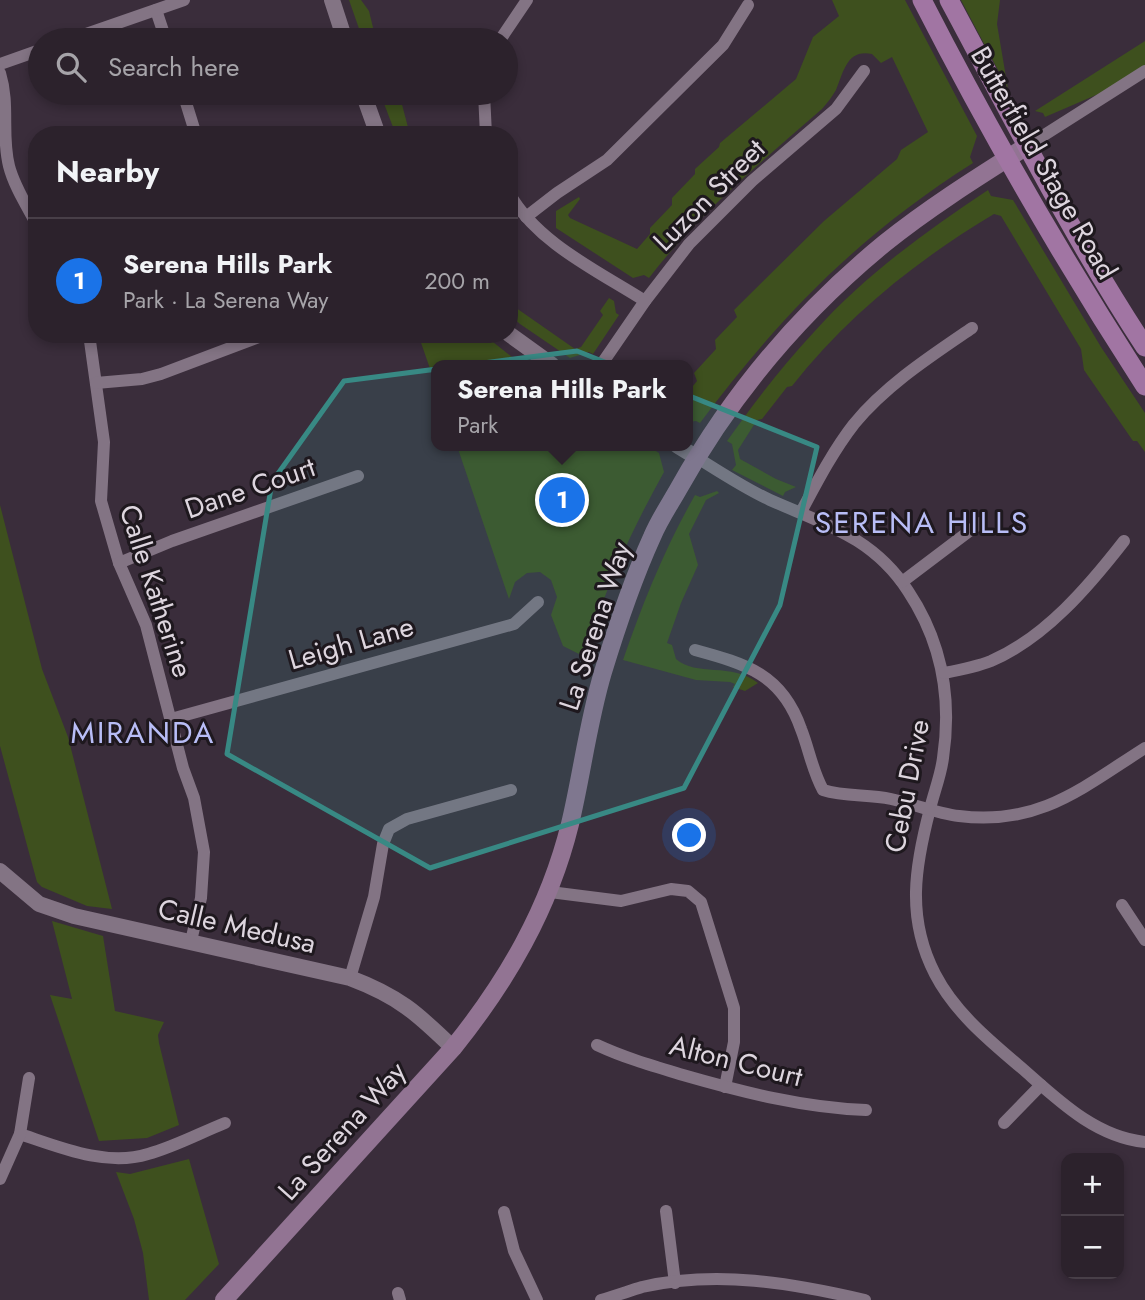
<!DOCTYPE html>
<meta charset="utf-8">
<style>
:root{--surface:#2c222c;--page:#342a34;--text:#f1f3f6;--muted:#a6a4a9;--line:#483f48;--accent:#1a73e8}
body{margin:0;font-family:Jost,sans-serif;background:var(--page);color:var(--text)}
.controls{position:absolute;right:21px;bottom:21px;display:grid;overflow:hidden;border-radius:14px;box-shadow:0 4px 10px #0003}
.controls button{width:63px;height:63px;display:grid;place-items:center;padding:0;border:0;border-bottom:2px solid var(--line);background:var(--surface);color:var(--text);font:35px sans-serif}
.you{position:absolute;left:690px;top:836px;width:24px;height:24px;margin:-18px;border:5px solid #fff;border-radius:50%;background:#1a73e8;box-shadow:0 0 0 10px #1a73e833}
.badge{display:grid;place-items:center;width:46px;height:46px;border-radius:50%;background:var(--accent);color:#fff;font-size:23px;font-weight:700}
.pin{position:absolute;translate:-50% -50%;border:4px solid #fff;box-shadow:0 2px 7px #0006}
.popup{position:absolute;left:431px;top:360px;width:262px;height:91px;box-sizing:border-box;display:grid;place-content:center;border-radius:14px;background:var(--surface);filter:drop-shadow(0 2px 5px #0005);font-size:23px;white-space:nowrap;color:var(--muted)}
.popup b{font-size:26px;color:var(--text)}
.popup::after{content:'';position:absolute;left:50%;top:100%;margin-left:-14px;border:14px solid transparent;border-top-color:var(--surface)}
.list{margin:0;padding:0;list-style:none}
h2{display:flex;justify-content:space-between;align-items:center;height:91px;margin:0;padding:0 28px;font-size:30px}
h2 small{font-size:23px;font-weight:400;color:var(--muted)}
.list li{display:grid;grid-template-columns:46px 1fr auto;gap:21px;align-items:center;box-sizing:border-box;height:126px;padding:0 28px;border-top:2px solid var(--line)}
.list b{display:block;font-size:26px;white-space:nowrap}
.list p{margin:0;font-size:23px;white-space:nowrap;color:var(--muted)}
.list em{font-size:23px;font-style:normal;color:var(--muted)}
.icon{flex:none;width:38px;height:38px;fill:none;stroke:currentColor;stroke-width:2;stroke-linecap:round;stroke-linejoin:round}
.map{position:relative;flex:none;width:1145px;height:1300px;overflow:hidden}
.search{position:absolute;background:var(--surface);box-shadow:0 4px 10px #0003;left:28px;top:28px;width:490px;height:77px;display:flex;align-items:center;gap:18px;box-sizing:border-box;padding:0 24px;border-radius:38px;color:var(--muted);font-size:26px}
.panel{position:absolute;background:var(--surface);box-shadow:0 4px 10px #0003;left:28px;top:126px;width:490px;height:217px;border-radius:28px}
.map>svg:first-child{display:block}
.green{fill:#3e501e}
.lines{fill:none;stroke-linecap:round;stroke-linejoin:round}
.minor{stroke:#837484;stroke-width:12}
.tertiary{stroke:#837484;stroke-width:16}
.secondary{stroke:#927493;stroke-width:18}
.primary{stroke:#a175a3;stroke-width:19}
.marked{fill:#388984;fill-opacity:0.2;stroke:#388984;stroke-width:5;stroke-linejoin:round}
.labels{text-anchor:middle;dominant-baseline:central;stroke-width:6;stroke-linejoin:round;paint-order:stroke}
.street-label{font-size:28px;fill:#ddd5de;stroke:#1e181e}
.neighbourhood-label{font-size:30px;letter-spacing:2px;fill:#b8bdf6;stroke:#1e181e}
</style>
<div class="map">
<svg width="1145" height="1300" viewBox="0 0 1145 1300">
<rect width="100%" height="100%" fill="#3a2d3b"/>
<g class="green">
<polygon points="349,0 361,0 369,11 376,40 363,40"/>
<path d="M832,0H905L977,136L970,157L973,163C858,236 781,315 700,423L696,421L688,422V392L697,381L694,373L716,349L715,340L737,317L734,310L824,221L897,159L901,150L928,132L892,57L881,63L872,54C847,49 844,71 836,90C832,97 827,103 822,109C761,162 699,213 649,278L644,275L633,278L556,228V211L579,197L580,199L568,215L570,218L637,249L650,234V228L672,205V198L695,174V169L719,147L720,143L796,79L813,37L839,16Z"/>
<polygon points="961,0 1000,0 997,24 1008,89"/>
<polygon points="1145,41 1145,66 1110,89 1045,117 1043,113 1035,111"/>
<polygon points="380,93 399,93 410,135 396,135"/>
<path d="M988,190L991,196L1013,200L1101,347L1145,413V452L1137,441H1133L1084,370L1081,349L1001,216L994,214C917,260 847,316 792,386L787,387L762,419L757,420L738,450L740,459L776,479L796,487L785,492L783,496L732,470L736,465L732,444L727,441C754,403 782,366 814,332C864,276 926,231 988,190Z"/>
<polygon points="609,298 614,301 616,313 619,315 593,354 589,352 570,358 520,324 509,314 509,303 575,349 581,347 603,315 600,311"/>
<polygon points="418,334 483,334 522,365 436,365 436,386"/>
<path d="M457,446H648L659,453L664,472C638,519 615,566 598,616C593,630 591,646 579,654L563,646L551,615L557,597L551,580L540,572L527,573L515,582L509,599Z"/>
<path d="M717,491L719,493L706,500L689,534L698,565L681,603L667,643L672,645L676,659C696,677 732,662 758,683L745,691L733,687L735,684L730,682L696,680L623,660C643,602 665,548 695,495L700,497Z"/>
<polygon points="0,505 42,669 68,737 112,909 87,906 42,887 37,882 0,746"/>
<polygon points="52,921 103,936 115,1011 164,1022 158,1035 159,1043 179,1125 147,1138 99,1141 50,995 72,999"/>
<polygon points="189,1159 219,1264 185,1300 149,1300 143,1253 134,1219 116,1172 130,1174"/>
</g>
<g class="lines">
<g class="minor">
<polyline points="156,10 166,40"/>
<polyline points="69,40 184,0"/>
<polyline points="500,40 527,0"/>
<polyline points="0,64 40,50"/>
<path d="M0,73C10,106 1,134 9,166C14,186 27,206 37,225"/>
<polyline points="183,93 196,135"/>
<polyline points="484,93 486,135"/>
<polyline points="1027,146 1145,71"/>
<path d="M509,193C537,243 598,271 645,301"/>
<polyline points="526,217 557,193 607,160 723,45 748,5"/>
<polyline points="89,334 104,442 101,501 119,563 146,625 183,768 194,798 204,852 201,898 191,941"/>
<polyline points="601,365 645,301 689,244 752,181 836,109 864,71"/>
<polyline points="96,383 142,379 161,374 267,334"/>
<path d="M696,457C720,472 744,488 770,500C824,524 873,537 908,591C942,642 952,698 943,758C941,775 934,792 930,809C915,866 906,918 935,974C955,1013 991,1042 1024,1070C1059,1101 1096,1137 1145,1142"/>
<path d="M801,512C817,482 833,451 854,424C886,385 931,356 972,328"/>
<polyline points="119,563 172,541 358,476"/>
<polyline points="902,582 980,523"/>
<path d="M695,650C746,664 782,674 801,729C809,749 812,770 823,790C845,797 868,794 891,799C914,804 936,813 959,816C1039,826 1082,788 1145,748"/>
<path d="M944,673C960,670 976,667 991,661C1045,638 1089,586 1124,541"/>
<polyline points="171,719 514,624 538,602"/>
<polyline points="550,892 621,901 671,889 688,891 701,902 734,1008 734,1042 725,1087"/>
<polyline points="1122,905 1145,940"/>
<polyline points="350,978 374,897 383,844 389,829 407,819 511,790"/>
<path d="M597,1045C625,1058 653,1066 683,1075C742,1092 805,1108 866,1110"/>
<polyline points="1004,1123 1041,1085"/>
<path d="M20,1134C59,1147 106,1167 148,1154C174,1147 200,1133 225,1123"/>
<polyline points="0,1179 20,1134 29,1078"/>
<polyline points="666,1211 675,1283"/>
<polyline points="504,1212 514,1251 537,1300"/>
<polyline points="398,1293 400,1300"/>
<path d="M601,1300C615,1296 629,1291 642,1287C717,1270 792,1283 865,1300"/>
</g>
<g class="tertiary">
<polyline points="332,0 345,40"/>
<polyline points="363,93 378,135"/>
<polyline points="509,334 552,365"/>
<polyline points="678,446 696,457"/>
<path d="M0,871L39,904L74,916L350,978C398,996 417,1013 453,1048"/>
</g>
<path class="secondary" d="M224,1300L453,1048C507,981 549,909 570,824C582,774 588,722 603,672C617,626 632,581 652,537C659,520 670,504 679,488C731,395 802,311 885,243C930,207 978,177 1027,146"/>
<g class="primary">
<path d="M922,0C990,133 1064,261 1145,386"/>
<path d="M949,0C1012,117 1072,236 1145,347"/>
</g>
</g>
<path class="marked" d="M577,351L817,447L780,605L684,788L430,868L227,754L272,482L344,381Z"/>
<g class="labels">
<g class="street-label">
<text transform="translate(1044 163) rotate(60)">Butterfield Stage Road</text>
<text transform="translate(709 195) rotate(-45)">Luzon Street</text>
<text transform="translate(250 488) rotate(-19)">Dane Court</text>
<text transform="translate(156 591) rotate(72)">Calle Katherine</text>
<text transform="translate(595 626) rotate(-72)">La Serena Way</text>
<text transform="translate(351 643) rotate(-16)">Leigh Lane</text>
<text transform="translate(907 786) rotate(-79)">Cebu Drive</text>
<text transform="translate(237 926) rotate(13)">Calle Medusa</text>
<text transform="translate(736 1061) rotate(14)">Alton Court</text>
<text transform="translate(342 1131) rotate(-48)">La Serena Way</text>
</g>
<g class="neighbourhood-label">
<text x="922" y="522">SERENA HILLS</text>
<text x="143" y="732">MIRANDA</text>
</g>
</g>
</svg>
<div class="controls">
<button>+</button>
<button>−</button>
</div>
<div class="you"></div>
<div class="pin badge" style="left:562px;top:500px">1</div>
<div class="popup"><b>Serena Hills Park</b>Park</div>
<div class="search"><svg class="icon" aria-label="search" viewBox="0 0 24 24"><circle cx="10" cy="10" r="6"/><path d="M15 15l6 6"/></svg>Search here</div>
<section class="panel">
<h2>Nearby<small></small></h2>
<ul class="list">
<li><span class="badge">1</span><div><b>Serena Hills Park</b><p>Park · La Serena Way</p></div><em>200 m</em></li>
</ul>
</section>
</div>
